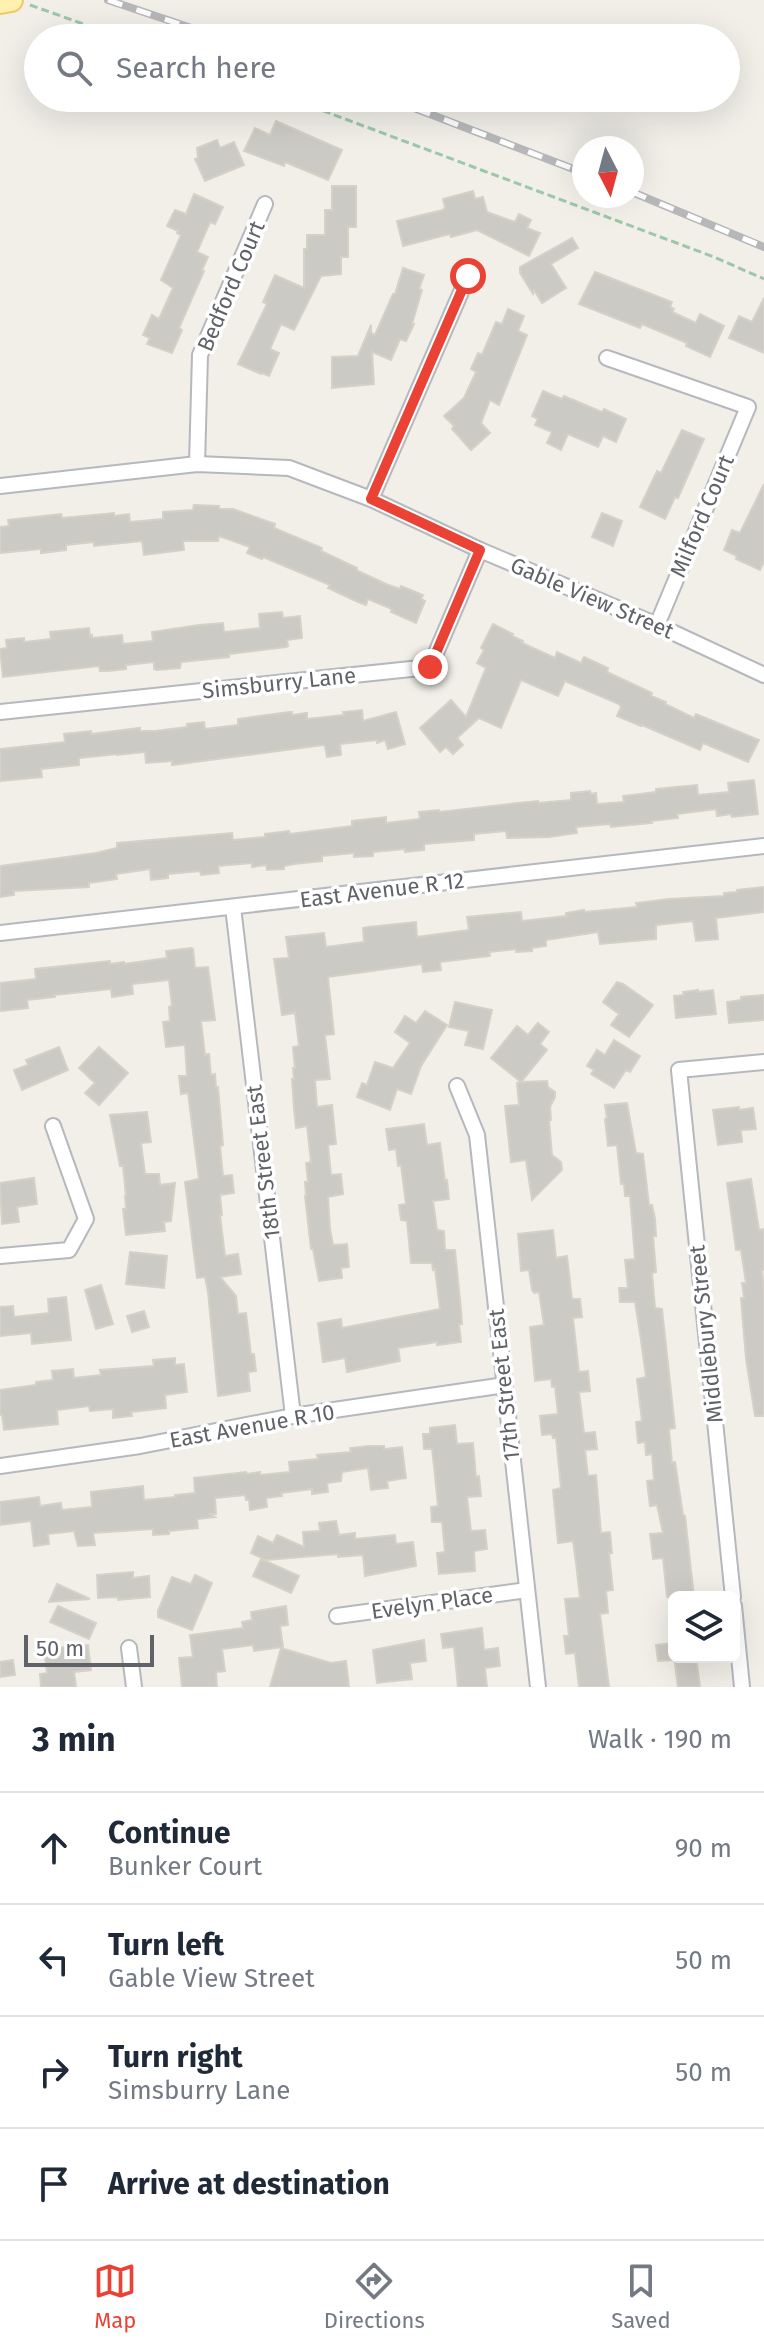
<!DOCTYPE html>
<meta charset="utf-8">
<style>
:root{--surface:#fff;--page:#f6f6f7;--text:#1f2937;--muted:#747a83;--line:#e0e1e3;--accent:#ea4335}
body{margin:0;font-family:"Fira Sans",sans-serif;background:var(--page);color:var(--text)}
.controls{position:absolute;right:24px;bottom:24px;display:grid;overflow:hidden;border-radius:12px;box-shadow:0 8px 32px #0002}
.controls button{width:72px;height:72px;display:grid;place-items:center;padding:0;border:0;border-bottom:2px solid var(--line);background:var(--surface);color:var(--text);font:40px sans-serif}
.compass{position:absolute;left:572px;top:136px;width:72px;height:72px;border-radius:50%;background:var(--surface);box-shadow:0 8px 32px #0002;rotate:174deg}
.scale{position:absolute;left:24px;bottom:20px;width:130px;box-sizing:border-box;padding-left:8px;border:4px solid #5f6368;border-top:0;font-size:22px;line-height:28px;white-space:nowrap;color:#5f6368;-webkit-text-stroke:6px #fff;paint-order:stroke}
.stop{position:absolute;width:24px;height:24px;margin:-18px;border:6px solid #ea4335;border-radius:50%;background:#fff}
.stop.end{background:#ea4335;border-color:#fff;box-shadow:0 2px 8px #0008}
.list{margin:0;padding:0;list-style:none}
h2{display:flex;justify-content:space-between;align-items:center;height:104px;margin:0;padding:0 32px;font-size:34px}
h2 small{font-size:26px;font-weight:400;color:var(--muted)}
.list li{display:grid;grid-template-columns:52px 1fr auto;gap:24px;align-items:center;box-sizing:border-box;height:112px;padding:0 32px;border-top:2px solid var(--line)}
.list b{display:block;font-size:30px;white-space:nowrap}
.list p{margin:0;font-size:26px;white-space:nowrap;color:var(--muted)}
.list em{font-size:26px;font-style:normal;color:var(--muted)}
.icon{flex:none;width:44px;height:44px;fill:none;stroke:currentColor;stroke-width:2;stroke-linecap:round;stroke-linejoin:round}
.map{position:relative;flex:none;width:764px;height:1687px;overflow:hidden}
.search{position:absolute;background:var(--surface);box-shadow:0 8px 32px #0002;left:24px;right:24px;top:24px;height:88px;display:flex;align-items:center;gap:20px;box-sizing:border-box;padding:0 28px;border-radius:44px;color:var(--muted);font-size:30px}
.sheet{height:552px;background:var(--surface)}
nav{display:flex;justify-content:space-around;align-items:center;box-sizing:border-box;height:112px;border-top:2px solid var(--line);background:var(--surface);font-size:22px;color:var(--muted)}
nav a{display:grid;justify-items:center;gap:4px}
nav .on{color:var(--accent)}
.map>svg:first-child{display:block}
.building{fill:#cccac5;stroke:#d6d1c6;stroke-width:2}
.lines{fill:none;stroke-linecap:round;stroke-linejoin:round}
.minor-casing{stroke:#b5b8bc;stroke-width:18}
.primary-casing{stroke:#f2c960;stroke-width:26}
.path{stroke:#9cc7a9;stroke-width:3;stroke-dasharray:8 4;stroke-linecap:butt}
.minor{stroke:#fff;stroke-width:14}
.primary{stroke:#fff2af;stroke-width:22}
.rail-casing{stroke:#b6b7b8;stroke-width:8}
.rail{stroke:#fff;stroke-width:5;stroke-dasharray:15;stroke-linecap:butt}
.route{stroke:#ea4335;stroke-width:10}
.labels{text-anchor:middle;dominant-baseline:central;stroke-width:7;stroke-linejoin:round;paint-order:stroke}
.street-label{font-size:22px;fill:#5f6368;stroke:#fff}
</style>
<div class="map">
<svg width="764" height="1687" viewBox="0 0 764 1687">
<rect width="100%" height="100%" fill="#f1efe8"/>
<g class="building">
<polygon points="276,121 342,150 328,180 285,162 284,166 244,151 255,128 270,135"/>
<polygon points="217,140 220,148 234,142 244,165 205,181 195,159 198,158 197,148"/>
<polygon points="332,186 356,186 356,227 348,227 348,257 341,257 341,274 321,276 294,330 281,324 270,349 279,353 269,376 262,373 261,374 238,364 267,304 263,302 275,275 304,288 304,249 307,249 307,235 325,235 325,210 332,210"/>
<polygon points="473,191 475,199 483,197 487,212 515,222 519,214 531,220 527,228 540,233 529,256 477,230 451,237 450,234 403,246 397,221 443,210 445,207 443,199"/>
<polygon points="194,194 223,207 215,224 210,222 197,252 208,257 202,270 204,271 179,328 182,330 172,353 147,344 150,338 143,335 152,315 159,319 173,288 161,280 181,235 177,233 178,231 167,226 175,210 186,214"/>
<polygon points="572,238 578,248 551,264 566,288 542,303 534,290 533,294 520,273 520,267"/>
<polygon points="403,268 424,275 419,289 422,290 412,324 414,324 406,341 400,339 391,360 372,352 374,384 332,388 332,357 358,356 371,325 371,333 375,335 393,294 395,294"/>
<polygon points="595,272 672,302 670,307 674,309 672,312 696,323 700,314 724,326 710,357 686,346 687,343 642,324 640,328 579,304"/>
<polygon points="764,298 764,353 729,338 739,316 752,322"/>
<polygon points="508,309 524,316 518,331 527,335 499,405 490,400 481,423 490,433 471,450 452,429 454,426 444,416 464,398 476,372 471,369 478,353 482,355 496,322 502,324"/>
<polygon points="543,391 562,399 564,396 602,412 604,409 626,419 616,442 603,436 598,447 568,434 561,450 547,443 552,432 535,425 538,419 532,416"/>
<polygon points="682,430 704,439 678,498 675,497 665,519 640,507 657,471 661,473"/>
<polygon points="764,484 764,562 760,570 736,559 737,556 724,550 732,530 740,533"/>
<polygon points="194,505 219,506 219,509 233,509 275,524 274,528 322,548 321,551 357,568 356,570 386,584 400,589 401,586 423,595 421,599 425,601 416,623 391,612 392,609 368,599 366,605 358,602 328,588 330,585 263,557 262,559 247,553 250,547 219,536 218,541 183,541 184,550 144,555 142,541 94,546 94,542 66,545 66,550 41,553 41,549 0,553 0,527 9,526 8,520 61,514 62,518 114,513 114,516 129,514 130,522 163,519 163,512 193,510"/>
<polygon points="602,513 622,521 613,546 592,537"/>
<polygon points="282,612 283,618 300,616 302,638 287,640 288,646 286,647 229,654 229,657 181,662 180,668 157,670 154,669 154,662 126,665 126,669 108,671 100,671 99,666 3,677 0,649 7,648 6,640 24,638 24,642 51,639 50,632 89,628 90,636 92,635 92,638 122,635 123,644 153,641 152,632 199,625 223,623 224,632 260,628 259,614"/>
<polygon points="493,624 513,634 512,636 523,641 522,643 555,658 557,652 581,663 584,657 608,668 607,672 652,693 651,696 666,702 665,704 694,718 696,714 759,740 748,762 703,743 700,750 642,725 641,726 617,716 621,707 619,704 565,681 558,696 521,680 501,728 479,718 457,738 463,745 453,754 446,747 440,752 420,728 451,700 466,717 486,668 477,663 484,650 481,648"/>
<polygon points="362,710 363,721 396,712 405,744 388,749 385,740 377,743 377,740 340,744 341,755 327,757 325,746 323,745 172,765 172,761 146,763 145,752 117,755 117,754 79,758 79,765 41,769 42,777 0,781 0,749 65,742 64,734 91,731 91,734 140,728 140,731 155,731 187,727 187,724 204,722 205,729 238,725 238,719 289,712 292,712 292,715 307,713 307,719 344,715 343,712"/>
<polygon points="754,780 758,814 732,817 731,814 717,816 716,809 677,814 678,818 651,821 652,823 611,827 610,824 576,827 577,833 549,837 507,838 506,831 474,834 474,840 424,844 424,850 405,852 405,849 373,852 373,856 354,857 354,853 322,856 322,861 294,864 284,866 284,869 267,870 266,865 252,867 252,863 218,866 219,873 201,875 200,871 168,874 168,878 151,880 150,869 116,874 117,879 89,883 89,887 14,891 14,895 0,897 0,866 96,853 117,848 117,843 232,833 233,840 265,837 265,834 289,831 290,834 352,826 352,821 386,817 386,823 420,819 419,812 439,810 439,812 518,803 538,801 538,803 571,800 571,793 590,791 591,794 596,793 597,804 624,802 623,796 656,792 656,789 697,785 698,795 729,792 728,783"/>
<polygon points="764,887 764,912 716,918 718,939 696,941 693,921 656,925 656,939 600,944 598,932 546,940 546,946 532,948 532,951 516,952 516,949 489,952 490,956 440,962 441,970 423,972 422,964 328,977 334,1034 325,1035 330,1079 315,1080 317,1107 332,1105 336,1144 328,1145 331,1175 341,1174 343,1194 328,1197 330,1229 333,1245 347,1244 349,1267 341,1268 342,1278 319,1281 313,1249 311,1249 305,1196 306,1195 305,1182 308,1182 306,1163 311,1162 307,1126 296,1128 294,1109 292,1079 294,1079 293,1068 295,1068 293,1047 299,1046 295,1013 282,1015 274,959 289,958 286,937 324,933 326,947 364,942 363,928 368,927 416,922 417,937 469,930 467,917 521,912 522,921 566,916 566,913 584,910 584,912 637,907 636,903 669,899 724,896 724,893 737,892 737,890"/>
<polygon points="191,948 193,949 195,968 208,967 215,1020 201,1021 205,1055 209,1054 211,1075 215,1074 216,1087 218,1087 223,1145 220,1146 223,1176 232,1175 234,1193 220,1195 222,1215 220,1215 225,1256 238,1254 241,1274 220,1277 236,1296 238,1314 246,1313 251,1354 254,1354 256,1371 248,1372 250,1391 218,1396 208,1292 205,1277 197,1278 185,1182 199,1179 188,1093 181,1094 179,1076 187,1076 185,1045 166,1047 163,1022 170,1021 169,1007 172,1006 169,980 132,984 133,994 112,997 111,989 54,995 55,997 27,1000 28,1008 0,1011 0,983 36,979 35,969 110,961 110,964 124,962 124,964 167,958 166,951"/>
<polygon points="617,982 623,984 653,1005 629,1037 611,1025 619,1014 603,1002"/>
<polygon points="698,990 698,992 713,990 716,1014 676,1018 674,996 684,995 683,992"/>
<polygon points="764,995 764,1020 729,1023 727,1002 741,1000 741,997"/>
<polygon points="455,1002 492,1010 483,1049 465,1045 469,1031 449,1027"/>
<polygon points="425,1011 447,1025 421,1066 411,1094 397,1089 390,1110 357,1097 362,1083 367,1085 375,1062 393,1068 410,1043 395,1032 405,1016 416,1023"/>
<polygon points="538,1023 549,1032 540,1044 547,1050 521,1082 547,1081 548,1087 555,1092 555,1097 550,1107 551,1120 549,1120 552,1155 561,1162 562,1170 532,1200 526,1160 511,1162 505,1106 519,1105 517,1083 521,1082 491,1058 517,1026 528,1035"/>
<polygon points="614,1040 640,1056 630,1072 626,1070 614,1088 591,1074 594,1070 587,1066 597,1050 605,1055"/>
<polygon points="59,1047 68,1070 22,1090 14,1070 28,1065 26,1060"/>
<polygon points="99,1047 128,1073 99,1105 85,1093 95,1083 79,1068"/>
<polygon points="627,1103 636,1153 643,1154 649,1205 652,1205 655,1219 656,1236 653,1236 656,1272 652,1273 655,1308 662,1309 675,1428 669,1429 672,1463 675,1462 683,1515 685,1516 694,1597 667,1597 663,1558 653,1559 650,1534 663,1533 657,1505 650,1506 647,1481 654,1480 652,1454 646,1455 645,1442 638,1443 636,1422 642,1421 637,1379 646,1377 641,1340 635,1302 620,1302 619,1288 628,1288 625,1260 635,1259 630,1196 625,1196 624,1184 621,1184 617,1145 608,1146 605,1119 607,1118 605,1105"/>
<polygon points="739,1107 739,1110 753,1108 756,1129 741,1130 742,1142 718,1145 713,1110"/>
<polygon points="147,1112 151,1142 141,1143 145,1174 159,1174 160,1185 175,1183 171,1221 164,1222 165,1231 126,1235 123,1209 126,1209 125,1196 126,1196 123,1166 120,1166 110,1115"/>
<polygon points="424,1124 427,1145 440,1143 445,1181 447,1180 449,1199 433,1201 437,1230 444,1231 445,1250 455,1250 461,1310 462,1324 459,1324 461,1342 437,1345 437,1342 398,1348 400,1361 347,1372 345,1358 323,1362 318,1323 341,1319 342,1328 440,1309 435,1269 433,1270 432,1263 411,1263 407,1221 401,1220 399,1205 406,1204 401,1165 398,1166 396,1149 389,1150 386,1129"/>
<polygon points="34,1178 37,1204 17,1207 19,1222 2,1224 0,1183"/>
<polygon points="751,1179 759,1230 764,1229 764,1270 762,1270 764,1291 764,1416 755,1416 746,1359 741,1298 744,1298 742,1283 746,1283 741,1250 736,1250 727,1183"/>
<polygon points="553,1230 556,1258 567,1256 572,1299 580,1299 582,1317 573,1318 579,1372 588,1371 590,1391 579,1392 584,1433 595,1432 597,1449 585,1450 588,1476 596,1475 601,1533 610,1532 612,1553 609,1553 613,1590 606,1591 608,1613 600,1614 609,1687 579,1687 575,1653 566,1654 564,1636 569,1636 565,1599 580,1598 576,1563 573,1541 558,1543 553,1490 561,1488 556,1438 553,1438 552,1434 542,1435 540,1416 558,1414 555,1387 552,1387 551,1379 535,1381 530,1327 544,1325 539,1292 534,1293 532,1290 529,1270 521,1271 518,1234"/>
<polygon points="130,1252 167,1256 164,1288 126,1284"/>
<polygon points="101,1285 113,1324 96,1329 85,1290"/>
<polygon points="66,1297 71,1340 32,1344 31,1333 0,1336 0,1307 13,1306 14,1317 49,1313 48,1299"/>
<polygon points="144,1311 149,1327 132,1332 127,1316"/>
<polygon points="175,1358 175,1365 184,1364 187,1392 165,1395 166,1408 131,1412 132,1416 113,1418 113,1409 90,1411 89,1406 57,1410 58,1424 4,1430 2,1414 0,1415 0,1390 36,1385 36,1382 53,1380 52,1371 73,1369 74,1378 101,1375 100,1370 154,1366 153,1360"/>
<polygon points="455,1425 457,1444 473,1443 476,1477 479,1476 481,1496 467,1497 471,1531 485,1530 487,1549 474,1551 475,1571 439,1574 437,1553 445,1552 442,1522 432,1522 431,1507 438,1506 434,1466 432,1449 424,1449 423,1434 430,1434 430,1428"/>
<polygon points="369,1446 384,1446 384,1449 402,1447 406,1478 387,1481 388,1488 371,1490 368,1468 342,1472 341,1481 327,1483 328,1492 312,1494 312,1489 281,1493 282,1496 266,1498 267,1507 250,1510 249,1500 246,1500 245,1495 215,1498 216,1514 210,1514 215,1517 197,1519 198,1528 169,1531 169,1534 153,1535 153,1529 93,1533 95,1545 78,1546 74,1531 48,1534 49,1544 34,1546 31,1521 0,1525 0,1502 39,1497 40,1506 61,1503 62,1510 92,1507 91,1492 143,1486 144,1500 176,1497 175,1495 195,1493 194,1478 246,1472 247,1474 260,1472 260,1475 290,1472 289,1462 318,1459 317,1455 351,1452 350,1448"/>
<polygon points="336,1521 339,1535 355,1533 355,1539 395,1535 396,1544 413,1542 416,1566 365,1576 363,1555 338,1557 338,1554 266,1560 251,1553 258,1536 273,1543 277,1535 304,1547 303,1532 320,1531 319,1523"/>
<polygon points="261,1559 299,1576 291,1593 253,1576"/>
<polygon points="133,1572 133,1578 149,1576 150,1597 118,1600 118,1597 98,1598 97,1575"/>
<polygon points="195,1575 212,1583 192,1630 158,1617 158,1611 172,1577 191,1584"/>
<polygon points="57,1584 90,1599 49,1602"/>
<polygon points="58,1606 96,1623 89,1639 50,1622"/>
<polygon points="286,1606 288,1625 280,1626 283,1647 254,1651 253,1645 222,1649 225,1671 216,1672 217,1687 182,1687 179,1658 193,1657 190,1635 243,1628 242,1622 252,1620 251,1612"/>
<polygon points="482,1628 484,1650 498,1648 500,1666 485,1668 487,1687 458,1687 454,1647 443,1648 441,1634"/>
<polygon points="424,1640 426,1661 410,1663 412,1679 377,1683 373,1650"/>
<polygon points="674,1643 674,1660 658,1661 656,1645"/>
<polygon points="88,1645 91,1670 74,1672 76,1687 41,1687 40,1674 47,1673 44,1649"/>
<polygon points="281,1648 331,1663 346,1661 349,1687 270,1687"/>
<polygon points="674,1657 696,1657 700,1687 678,1687"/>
<polygon points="13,1660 15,1675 0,1677 0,1662"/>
</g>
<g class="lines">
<g class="minor-casing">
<g id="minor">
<polyline points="607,358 748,407 657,625"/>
<polyline points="197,464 200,355 265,204"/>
<polyline points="0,486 197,464 289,468 371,499 480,550 657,625 764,675"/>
<polyline points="371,499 468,276"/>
<polyline points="0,712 430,667 480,550"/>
<polyline points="233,907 293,1416"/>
<polyline points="0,933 764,846"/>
<polyline points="457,1086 477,1135 538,1687"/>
<polyline points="0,1256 69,1250 86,1219 53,1126"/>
<polyline points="0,1466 140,1446 293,1416 505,1385"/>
<polyline points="733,1597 679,1070 764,1062"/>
<polyline points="734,1606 742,1687"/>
<polyline points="337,1616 527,1590"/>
<polyline points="129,1648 134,1687"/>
</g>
</g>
<g class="primary-casing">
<polyline id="primary" points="0,2 11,0"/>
</g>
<g class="path">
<polyline points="30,5 123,38"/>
<polyline points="289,98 714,257 764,279"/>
</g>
<use href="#minor" class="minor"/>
<use href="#primary" class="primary"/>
<g class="rail-casing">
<g id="rail">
<polyline points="108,0 221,38"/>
<polyline points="388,98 584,173"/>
<polyline points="632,192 764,247"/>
</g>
</g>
<use href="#rail" class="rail"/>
</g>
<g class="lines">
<polyline class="route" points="430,667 480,550 371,499 468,276"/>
</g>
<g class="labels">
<g class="street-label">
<text transform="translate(231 286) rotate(-67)">Bedford Court</text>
<text transform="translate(702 516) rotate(-67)">Milford Court</text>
<text transform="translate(592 598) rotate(23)">Gable View Street</text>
<text transform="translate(279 683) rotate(-6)">Simsburry Lane</text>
<text transform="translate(382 890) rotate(-7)">East Avenue R 12</text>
<text transform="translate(263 1162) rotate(-97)">18th Street East</text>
<text transform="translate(706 1334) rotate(-96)">Middlebury Street</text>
<text transform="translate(504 1385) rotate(-96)">17th Street East</text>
<text transform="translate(252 1426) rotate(-10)">East Avenue R 10</text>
<text transform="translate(432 1603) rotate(-8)">Evelyn Place</text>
</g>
</g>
</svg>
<div class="controls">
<button><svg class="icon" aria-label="layers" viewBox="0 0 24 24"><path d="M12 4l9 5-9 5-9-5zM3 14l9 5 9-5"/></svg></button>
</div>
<svg class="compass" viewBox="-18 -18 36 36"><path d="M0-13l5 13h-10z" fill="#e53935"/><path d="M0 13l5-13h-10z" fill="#747a83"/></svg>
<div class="scale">50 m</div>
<div class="stop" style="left:468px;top:276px"></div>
<div class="stop end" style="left:430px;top:667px"></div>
<div class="search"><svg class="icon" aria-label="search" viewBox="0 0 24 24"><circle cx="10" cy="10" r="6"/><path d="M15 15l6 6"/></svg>Search here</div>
</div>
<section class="sheet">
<h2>3 min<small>Walk · 190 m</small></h2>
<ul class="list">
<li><svg class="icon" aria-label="ahead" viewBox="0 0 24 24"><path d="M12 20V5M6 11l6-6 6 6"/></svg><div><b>Continue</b><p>Bunker Court</p></div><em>90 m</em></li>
<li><svg class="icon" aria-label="left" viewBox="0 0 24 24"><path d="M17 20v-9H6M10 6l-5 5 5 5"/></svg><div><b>Turn left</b><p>Gable View Street</p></div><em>50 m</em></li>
<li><svg class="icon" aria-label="right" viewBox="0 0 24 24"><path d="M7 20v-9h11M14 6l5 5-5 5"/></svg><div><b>Turn right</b><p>Simsburry Lane</p></div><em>50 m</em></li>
<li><svg class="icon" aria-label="arrive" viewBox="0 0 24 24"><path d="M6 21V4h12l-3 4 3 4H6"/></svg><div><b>Arrive at destination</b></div></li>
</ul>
</section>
<nav>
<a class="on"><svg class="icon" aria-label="map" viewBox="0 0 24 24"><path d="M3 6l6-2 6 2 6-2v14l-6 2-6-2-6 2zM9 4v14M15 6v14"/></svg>Map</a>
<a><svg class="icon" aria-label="directions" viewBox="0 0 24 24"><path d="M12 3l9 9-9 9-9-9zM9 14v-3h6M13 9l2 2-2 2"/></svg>Directions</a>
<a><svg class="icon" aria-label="saved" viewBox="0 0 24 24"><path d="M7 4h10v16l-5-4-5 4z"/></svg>Saved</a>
</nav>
